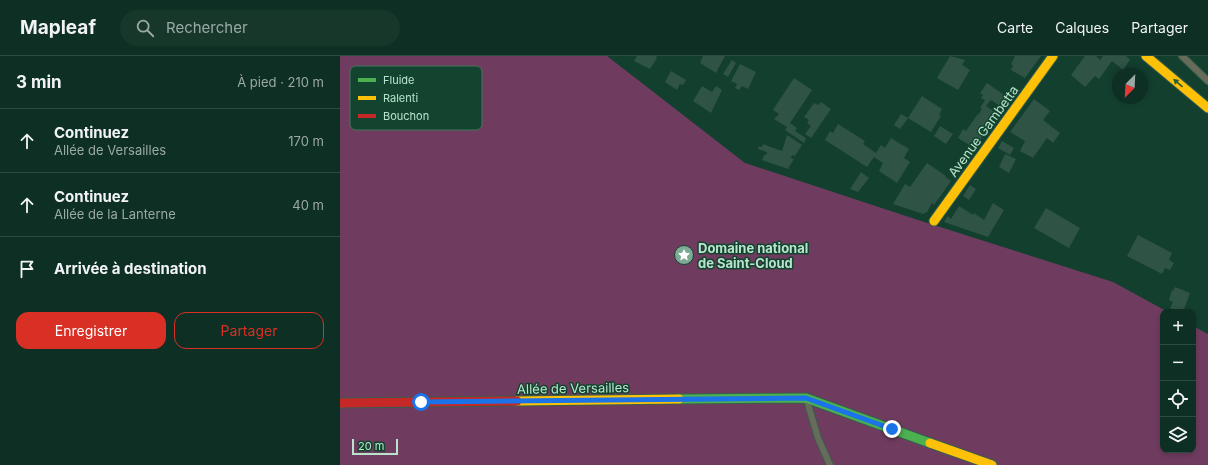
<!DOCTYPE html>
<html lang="fr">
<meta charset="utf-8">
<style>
:root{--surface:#0e2f23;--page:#17372b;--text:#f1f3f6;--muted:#9ba9a6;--line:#2e4a41;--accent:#d93025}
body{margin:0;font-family:Inter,sans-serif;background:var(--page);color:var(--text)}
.controls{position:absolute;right:12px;bottom:12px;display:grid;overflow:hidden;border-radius:8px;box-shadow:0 2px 6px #0003}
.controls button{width:36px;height:36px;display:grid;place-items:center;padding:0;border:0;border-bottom:1px solid var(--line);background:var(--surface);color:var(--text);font:20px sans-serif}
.compass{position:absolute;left:772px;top:12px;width:36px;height:36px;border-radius:50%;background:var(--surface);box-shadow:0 2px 6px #0003;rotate:204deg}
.scale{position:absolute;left:12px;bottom:10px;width:46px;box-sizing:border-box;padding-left:4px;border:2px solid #b9e3cc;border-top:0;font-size:11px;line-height:14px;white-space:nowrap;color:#b9e3cc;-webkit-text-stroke:3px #12442f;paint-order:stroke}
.stop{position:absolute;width:12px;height:12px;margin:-9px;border:3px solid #1a73e8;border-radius:50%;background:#fff}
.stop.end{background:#1a73e8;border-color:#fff;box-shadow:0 1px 4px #0008}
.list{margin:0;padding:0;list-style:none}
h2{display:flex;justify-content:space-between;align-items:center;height:52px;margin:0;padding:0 16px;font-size:17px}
h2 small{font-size:13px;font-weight:400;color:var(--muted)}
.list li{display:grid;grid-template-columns:26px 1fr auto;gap:12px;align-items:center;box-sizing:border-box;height:64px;padding:0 16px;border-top:1px solid var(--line)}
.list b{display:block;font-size:15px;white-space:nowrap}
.list p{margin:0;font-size:13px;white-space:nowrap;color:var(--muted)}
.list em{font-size:13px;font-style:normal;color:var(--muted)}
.actions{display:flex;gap:8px;padding:12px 16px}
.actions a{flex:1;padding:9px 0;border:1px solid var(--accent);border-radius:12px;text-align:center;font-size:14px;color:var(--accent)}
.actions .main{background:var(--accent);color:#fff}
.icon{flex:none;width:22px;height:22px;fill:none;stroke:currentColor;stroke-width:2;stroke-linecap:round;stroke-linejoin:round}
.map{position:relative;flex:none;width:868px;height:409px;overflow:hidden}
header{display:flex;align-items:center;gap:24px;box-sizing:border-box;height:56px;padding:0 20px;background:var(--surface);border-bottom:1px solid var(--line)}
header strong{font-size:19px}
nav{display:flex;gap:22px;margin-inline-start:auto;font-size:14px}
.search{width:280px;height:36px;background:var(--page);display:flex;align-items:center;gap:10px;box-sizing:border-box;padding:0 14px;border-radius:22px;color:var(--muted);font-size:15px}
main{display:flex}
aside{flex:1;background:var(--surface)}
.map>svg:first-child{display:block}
.green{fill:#6f3c5f}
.building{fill:#2f5345}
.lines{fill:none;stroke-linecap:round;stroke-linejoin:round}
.lane-casing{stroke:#375d4e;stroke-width:8}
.fast-casing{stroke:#375d4e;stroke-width:11}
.slow-casing{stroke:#375d4e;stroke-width:11}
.jam-casing{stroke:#375d4e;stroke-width:11}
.lane{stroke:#676b59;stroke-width:6}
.fast{stroke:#4caf50;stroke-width:9}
.slow{stroke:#ffc107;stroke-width:9}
.jam{stroke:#c62828;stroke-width:9}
.oneway{fill:#205f37}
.route{stroke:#1a73e8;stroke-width:5}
.labels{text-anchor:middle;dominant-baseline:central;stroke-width:3;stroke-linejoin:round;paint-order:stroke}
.street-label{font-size:13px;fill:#b9e3cc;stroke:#12442f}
.poi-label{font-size:13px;font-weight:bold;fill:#b9e3cc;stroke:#12442f;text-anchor:start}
.key{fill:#12442f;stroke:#44745e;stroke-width:1}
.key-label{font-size:11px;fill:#b9e3cc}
</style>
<header>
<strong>Mapleaf</strong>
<div class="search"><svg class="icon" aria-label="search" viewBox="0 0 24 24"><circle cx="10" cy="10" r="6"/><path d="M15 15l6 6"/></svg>Rechercher</div>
<nav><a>Carte</a><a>Calques</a><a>Partager</a></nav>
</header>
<main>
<aside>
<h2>3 min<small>À pied · 210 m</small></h2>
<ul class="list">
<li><svg class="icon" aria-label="ahead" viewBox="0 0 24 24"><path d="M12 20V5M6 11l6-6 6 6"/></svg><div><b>Continuez</b><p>Allée de Versailles</p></div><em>170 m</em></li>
<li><svg class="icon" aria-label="ahead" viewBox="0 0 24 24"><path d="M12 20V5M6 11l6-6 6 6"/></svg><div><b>Continuez</b><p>Allée de la Lanterne</p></div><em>40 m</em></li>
<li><svg class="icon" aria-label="arrive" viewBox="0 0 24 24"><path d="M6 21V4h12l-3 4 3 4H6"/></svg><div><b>Arrivée à destination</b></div></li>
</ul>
<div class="actions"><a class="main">Enregistrer</a><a>Partager</a></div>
</aside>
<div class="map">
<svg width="868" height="409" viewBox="0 0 868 409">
<rect width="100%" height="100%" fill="#133f2f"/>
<polygon class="green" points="0,0 267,0 405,107 575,163 773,226 828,256 823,256 823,394 853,394 853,270 868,278 868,409 0,409"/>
<g class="building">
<polygon points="297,0 316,0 317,2 310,13 294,5"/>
<polygon points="363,0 385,0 376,17 360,7"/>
<polygon points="610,0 625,4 622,9 630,14 618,34 597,22"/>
<polygon points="675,0 701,0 685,22 671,14 673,10 671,8"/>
<polygon points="745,0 756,0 760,4 763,0 786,0 790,4 783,14 772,5 759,23 755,20 745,31 731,19"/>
<polygon points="392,4 396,7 388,21 383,18"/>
<polygon points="400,8 416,16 408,33 402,30 399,34 395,32 397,28 391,25"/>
<polygon points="331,15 346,24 343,29 340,28 337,34 325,26"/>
<polygon points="454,22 472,34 450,67 457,72 455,75 466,82 464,87 445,74 447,71 434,63 439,58 433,54"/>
<polygon points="647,27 670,43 663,52 651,44 646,50 659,59 634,92 618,82 623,73 626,75 637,59 638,59 642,53 640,52 645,44 641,42 643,39 640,37"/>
<polygon points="362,30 372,36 376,30 382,34 371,57 353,45"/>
<polygon points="582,40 602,53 599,59 601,60 591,76 568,62 560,73 554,69 561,58 568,62"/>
<polygon points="694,43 710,55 703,64 720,77 713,87 707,82 693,102 680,95 685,85 670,76"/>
<polygon points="481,46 491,53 471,82 465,78 471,70 467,67 469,64 464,61 474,47 478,49"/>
<polygon points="498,68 525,85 523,88 536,97 541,89 545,92 551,82 569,93 564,102 570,106 557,127 539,115 543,107 534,101 527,111 485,84 490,75 493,77"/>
<polygon points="600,70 613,78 606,88 594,80"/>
<polygon points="447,79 462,89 455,100 452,99 451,102 454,103 448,113 422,104 424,99 426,99 427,96 418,93 419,90 422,91 423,88 442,95"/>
<polygon points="662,85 674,92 670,99 658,92"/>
<polygon points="665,98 676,103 669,117 659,111"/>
<polygon points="587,107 606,120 605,121 611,125 594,149 592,147 587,156 583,158 553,148 565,128 570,131"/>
<polygon points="521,116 529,122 518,136 510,133"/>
<polygon points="630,129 636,133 629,144 623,140"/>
<polygon points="653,147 664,154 648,181 604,166 608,160 611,163 619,150 633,159 634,157 644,164"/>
<polygon points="706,152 740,172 729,192 694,172"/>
<polygon points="798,179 832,197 829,204 834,207 830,214 825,212 822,218 787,200"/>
<polygon points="835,231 850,237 843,256 837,256 830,252 833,246 829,244 832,234 833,235"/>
</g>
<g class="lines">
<g class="lane-casing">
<g id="lane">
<polyline points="842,0 868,25"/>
<polyline points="467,345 478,382 490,409"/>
</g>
</g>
<g class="fast-casing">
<polyline id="fast" points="339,343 466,342 590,387"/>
</g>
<g class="slow-casing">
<g id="slow">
<polyline points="806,0 868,52"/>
<polyline points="594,165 713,0"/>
<polyline points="177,345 339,343"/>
<polyline points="590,387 652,409"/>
</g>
</g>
<g class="jam-casing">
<polyline id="jam" points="0,347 177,345"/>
</g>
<use href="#lane" class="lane"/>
<use href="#fast" class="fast"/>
<use href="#slow" class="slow"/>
<use href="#jam" class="jam"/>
</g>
<defs><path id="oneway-solid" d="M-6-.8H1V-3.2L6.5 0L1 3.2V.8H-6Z"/></defs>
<use class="oneway" href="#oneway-solid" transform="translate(838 27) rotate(-139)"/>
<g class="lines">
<polyline class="route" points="81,346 466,342 552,373"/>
</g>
<defs>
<g id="sight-disc" transform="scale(1)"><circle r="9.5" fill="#7faa95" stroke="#12442f"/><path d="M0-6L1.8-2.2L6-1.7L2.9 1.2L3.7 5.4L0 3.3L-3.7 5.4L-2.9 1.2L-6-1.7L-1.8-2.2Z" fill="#fff"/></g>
</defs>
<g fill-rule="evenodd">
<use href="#sight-disc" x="344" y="199"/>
</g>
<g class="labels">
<g class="street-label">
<text transform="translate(643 75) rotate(-54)">Avenue Gambetta</text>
<text transform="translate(233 332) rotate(-1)">Allée de Versailles</text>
</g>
<g class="poi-label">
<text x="358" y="192">Domaine national<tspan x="358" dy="15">de Saint-Cloud</tspan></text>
</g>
</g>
<rect x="10" y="10" width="132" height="64" rx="6" class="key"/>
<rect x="18" y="22" width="18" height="4" fill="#4caf50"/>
<rect x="18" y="40" width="18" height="4" fill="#ffc107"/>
<rect x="18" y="58" width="18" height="4" fill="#c62828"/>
<g class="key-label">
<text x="43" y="28">Fluide</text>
<text x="43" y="46">Ralenti</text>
<text x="43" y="64">Bouchon</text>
</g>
</svg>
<div class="controls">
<button>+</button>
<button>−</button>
<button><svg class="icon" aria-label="locate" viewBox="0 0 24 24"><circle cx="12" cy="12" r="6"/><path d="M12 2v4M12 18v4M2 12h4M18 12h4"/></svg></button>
<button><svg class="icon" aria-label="layers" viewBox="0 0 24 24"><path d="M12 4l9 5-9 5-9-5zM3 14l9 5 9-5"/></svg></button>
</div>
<svg class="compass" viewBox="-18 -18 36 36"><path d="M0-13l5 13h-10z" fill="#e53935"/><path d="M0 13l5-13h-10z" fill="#9ba9a6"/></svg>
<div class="scale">20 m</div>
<div class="stop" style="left:81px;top:346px"></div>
<div class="stop end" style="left:552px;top:373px"></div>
</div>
</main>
